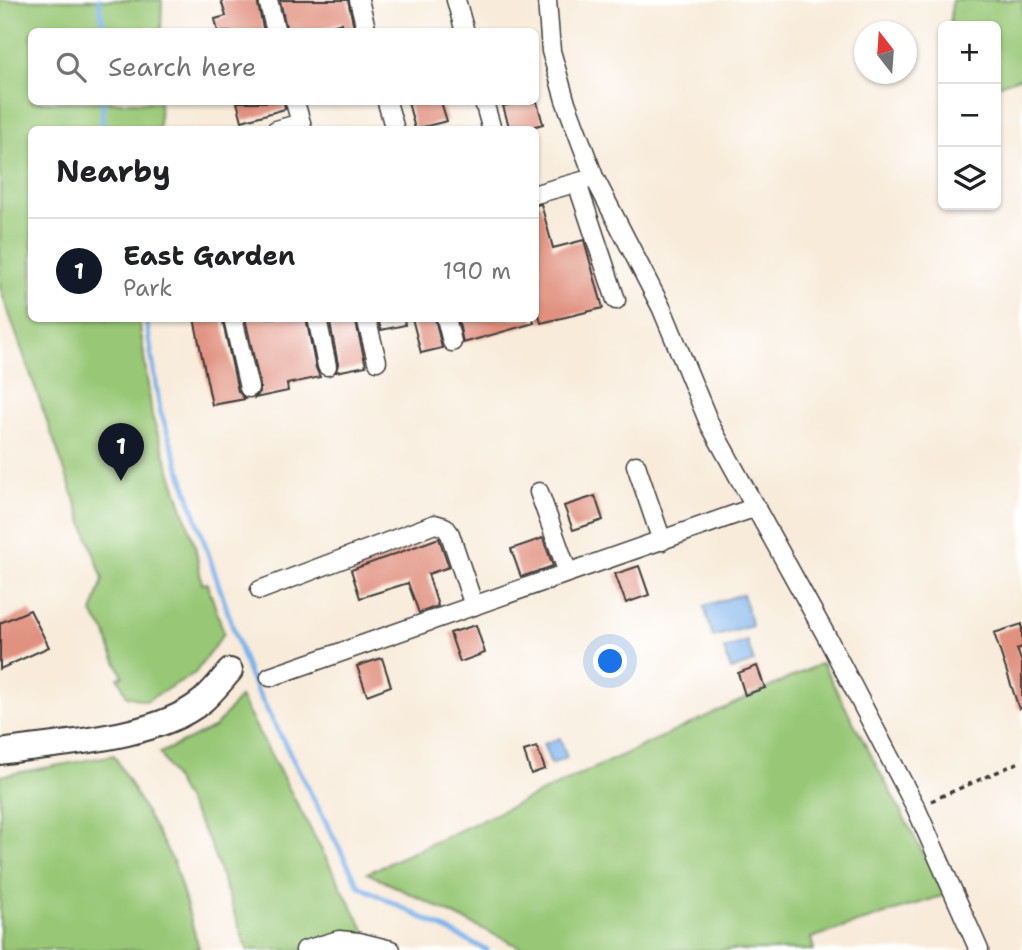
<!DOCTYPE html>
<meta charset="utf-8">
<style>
:root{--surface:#fff;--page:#f2f2f2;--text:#202124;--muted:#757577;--line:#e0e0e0;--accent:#111827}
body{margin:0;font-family:"Shantell Sans",sans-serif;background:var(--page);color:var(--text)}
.controls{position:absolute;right:21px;top:21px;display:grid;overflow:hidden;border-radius:10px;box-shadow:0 2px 5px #0004}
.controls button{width:63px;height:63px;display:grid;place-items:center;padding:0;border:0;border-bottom:2px solid var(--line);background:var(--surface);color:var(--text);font:35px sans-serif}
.compass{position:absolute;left:854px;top:21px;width:63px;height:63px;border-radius:50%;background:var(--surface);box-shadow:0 2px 5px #0004;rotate:343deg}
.you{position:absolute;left:611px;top:662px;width:24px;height:24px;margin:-18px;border:5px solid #fff;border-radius:50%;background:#1a73e8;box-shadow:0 0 0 10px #1a73e833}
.badge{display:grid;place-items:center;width:46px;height:46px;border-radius:50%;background:var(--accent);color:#fff;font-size:23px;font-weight:700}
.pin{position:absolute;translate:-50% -58px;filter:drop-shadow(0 2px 4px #0008)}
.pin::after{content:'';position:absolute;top:37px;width:24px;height:21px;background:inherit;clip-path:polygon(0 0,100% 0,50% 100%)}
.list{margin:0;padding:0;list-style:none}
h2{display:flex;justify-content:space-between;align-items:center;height:91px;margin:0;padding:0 28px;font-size:30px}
h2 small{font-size:23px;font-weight:400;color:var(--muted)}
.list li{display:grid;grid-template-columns:46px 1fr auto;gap:21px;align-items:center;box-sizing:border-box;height:105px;padding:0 28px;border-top:2px solid var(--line)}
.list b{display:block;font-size:26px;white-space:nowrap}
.list p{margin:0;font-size:23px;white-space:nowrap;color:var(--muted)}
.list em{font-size:23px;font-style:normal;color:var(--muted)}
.icon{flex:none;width:38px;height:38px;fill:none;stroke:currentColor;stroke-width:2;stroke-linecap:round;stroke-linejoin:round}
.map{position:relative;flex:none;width:1022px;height:950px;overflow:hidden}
.search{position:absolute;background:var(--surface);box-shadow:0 2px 5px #0004;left:28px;top:28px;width:511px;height:77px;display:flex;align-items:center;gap:18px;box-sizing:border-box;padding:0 24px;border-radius:10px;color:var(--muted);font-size:26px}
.panel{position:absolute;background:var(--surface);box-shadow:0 2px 5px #0004;left:28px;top:126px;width:511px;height:196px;border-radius:10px}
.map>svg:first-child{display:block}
.green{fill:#98c876;stroke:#5a7249;stroke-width:2}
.water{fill:#7bb2ea;stroke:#4c6783;stroke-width:2}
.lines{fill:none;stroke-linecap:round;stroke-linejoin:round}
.stream{stroke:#7bb2ea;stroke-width:5}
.building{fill:#e1917f}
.street-casing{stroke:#3d3b38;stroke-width:21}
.secondary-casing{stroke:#3d3b38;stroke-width:28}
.path{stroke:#3d3b38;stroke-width:3.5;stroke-dasharray:5 5;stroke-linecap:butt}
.street{stroke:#fff;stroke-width:18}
.secondary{stroke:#fff;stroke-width:24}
</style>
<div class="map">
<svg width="1022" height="950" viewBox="0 0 1022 950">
<rect width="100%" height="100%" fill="#fff"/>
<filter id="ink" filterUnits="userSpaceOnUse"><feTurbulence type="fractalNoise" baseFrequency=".0143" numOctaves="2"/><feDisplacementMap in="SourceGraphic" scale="14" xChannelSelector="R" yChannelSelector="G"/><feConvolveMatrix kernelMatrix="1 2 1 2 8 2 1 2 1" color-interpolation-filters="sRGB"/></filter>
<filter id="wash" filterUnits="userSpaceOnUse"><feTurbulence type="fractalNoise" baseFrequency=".00686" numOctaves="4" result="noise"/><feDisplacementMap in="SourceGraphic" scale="28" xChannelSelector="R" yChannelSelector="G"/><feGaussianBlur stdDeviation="1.57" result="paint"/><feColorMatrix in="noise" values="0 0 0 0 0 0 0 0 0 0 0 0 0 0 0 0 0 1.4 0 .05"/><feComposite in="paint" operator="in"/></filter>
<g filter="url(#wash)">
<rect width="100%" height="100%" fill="#f8ebda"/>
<g class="green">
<polygon points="0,0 162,0 161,31 32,32 32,102 160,102 159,129 32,130 32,318 139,319 152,416 195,546 202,584 207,583 224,633 195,673 146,701 127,696 118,678 123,676 111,651 106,633 92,613 103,579 0,288"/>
<polygon points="952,0 1022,0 1022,77 996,86 996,26 950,26"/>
<polygon points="822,663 945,895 811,938 814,950 526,950 367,873"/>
<polygon points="240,697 375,950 247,950 210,843 160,753 215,727"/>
<polygon points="114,755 174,863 199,948 191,950 0,950 0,776"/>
</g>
<g class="water">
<polygon points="743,594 752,626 713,637 704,606"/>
<polygon points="747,641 754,662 731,670 724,649"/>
<polygon points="560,738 567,758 551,764 543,744"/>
</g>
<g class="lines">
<g class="stream">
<polyline points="99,0 104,32"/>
<polyline points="102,130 103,102"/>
<polyline points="146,318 160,410 249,675 359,886 487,950"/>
</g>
</g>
<g id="blocks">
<g class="building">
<polygon points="221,0 257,0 264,32 218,32 215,19 226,16"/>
<polygon points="280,0 348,0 355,32 343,32 342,23 309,32 287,32"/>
<polygon points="237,102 284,102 285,109 242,121"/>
<polygon points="408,102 441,102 447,121 415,129"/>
<polygon points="519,102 537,102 543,124 520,130 510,130 503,106"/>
<polygon points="541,204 553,248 584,240 603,308 541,323 536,302 536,205"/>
<polygon points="194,318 222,318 238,391 245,399 212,405"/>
<polygon points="245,318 306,318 316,368 320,377 287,384 288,391 255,398 260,392 260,385"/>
<polygon points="329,318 355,318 366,366 336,372 338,364"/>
<polygon points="378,318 404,318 405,325 381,330"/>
<polygon points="412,318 435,318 442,348 421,353"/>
<polygon points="458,318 533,318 534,323 463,343"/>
<polygon points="595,496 603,520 573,530 564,506"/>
<polygon points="439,538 449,567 428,574 438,606 419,613 408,583 360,598 351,570"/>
<polygon points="543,538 553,566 521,577 511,549"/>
<polygon points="639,566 649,595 626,603 615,574"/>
<polygon points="30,610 49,647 0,669 0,623"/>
<polygon points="1022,624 1022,647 1017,649 1022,663 1022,708 1019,709 994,633"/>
<polygon points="476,625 485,653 460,662 450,633"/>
<polygon points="382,658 391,686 367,695 357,666"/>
<polygon points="757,666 765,688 745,695 738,673"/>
<polygon points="537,747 545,769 531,774 524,751"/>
</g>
</g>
</g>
<g filter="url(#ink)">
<use href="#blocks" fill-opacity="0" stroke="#3d3b38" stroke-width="2"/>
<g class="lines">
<g class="street-casing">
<g id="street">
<polyline points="268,0 276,32"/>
<polyline points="359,0 367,32"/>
<polyline points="456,0 465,32"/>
<polyline points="547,0 551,51 565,100 594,177 662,309 710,425 828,639 916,808 979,950"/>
<polyline points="295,102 303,130"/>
<polyline points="387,102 395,130"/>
<polyline points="484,102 492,130"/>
<polyline points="276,130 301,123"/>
<polyline points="577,183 616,300"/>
<polyline points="536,194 586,180"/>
<polyline points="233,318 249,388"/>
<polyline points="317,318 327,366"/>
<polyline points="366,318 377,361"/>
<polyline points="446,318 452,342"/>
<polyline points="636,465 662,541"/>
<polyline points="539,492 568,573"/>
<polyline points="260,590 435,524 445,527 450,534 474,606"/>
<polyline points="270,677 756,507"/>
<polyline points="305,950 339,940 359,942 391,950"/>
</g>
</g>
<g class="secondary-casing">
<path id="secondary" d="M0,752C58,743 155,739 201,702C212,693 221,681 230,671"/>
</g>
<polyline class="path" points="931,801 1022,761"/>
<use href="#street" class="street"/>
<use href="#secondary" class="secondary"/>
</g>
</g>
</svg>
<div class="controls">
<button>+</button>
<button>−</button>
<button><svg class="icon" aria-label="layers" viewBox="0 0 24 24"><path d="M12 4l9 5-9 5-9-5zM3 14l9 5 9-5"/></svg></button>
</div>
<svg class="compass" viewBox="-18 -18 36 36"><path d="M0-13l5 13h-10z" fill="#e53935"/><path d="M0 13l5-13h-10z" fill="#757577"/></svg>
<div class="you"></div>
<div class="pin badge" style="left:121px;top:481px">1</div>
<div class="search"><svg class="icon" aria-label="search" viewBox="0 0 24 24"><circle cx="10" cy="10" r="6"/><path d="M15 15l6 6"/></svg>Search here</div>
<section class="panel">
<h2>Nearby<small></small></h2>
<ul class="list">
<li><span class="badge">1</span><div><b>East Garden</b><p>Park</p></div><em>190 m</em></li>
</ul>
</section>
</div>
